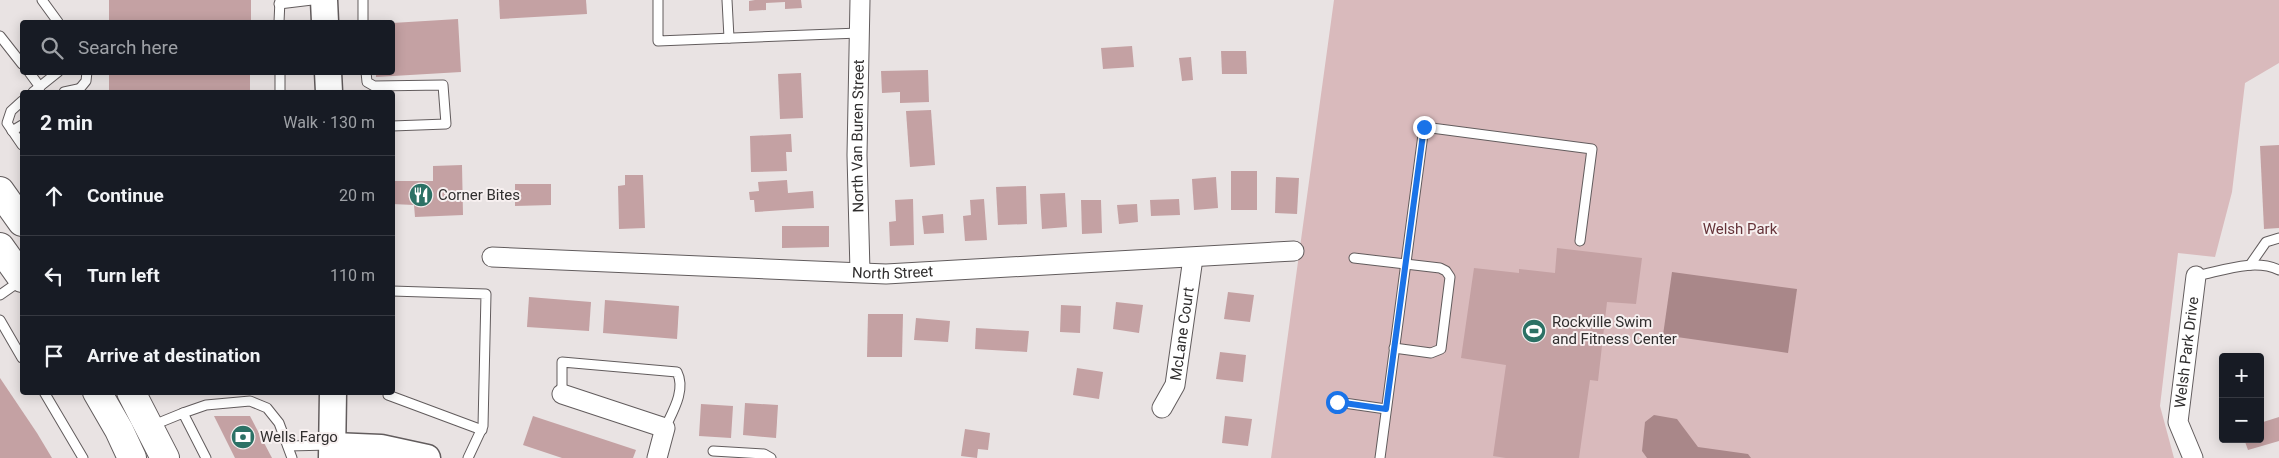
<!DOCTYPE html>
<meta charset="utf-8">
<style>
:root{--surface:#171b24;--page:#20242c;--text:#f1f3f6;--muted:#9ea1a6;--line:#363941}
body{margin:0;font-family:Roboto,sans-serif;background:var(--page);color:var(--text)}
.controls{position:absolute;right:15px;bottom:15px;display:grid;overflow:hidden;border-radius:5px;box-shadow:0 2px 12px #0003}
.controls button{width:45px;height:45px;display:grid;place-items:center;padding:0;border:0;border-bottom:1px solid var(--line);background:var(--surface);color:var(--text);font:25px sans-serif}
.stop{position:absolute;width:15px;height:15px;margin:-11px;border:4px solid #1a73e8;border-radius:50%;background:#fff}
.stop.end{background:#1a73e8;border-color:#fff;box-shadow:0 1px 5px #0008}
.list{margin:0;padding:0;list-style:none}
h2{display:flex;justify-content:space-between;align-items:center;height:65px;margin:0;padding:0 20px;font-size:21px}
h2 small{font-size:16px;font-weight:400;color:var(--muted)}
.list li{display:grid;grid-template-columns:32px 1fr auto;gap:15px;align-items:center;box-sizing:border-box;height:80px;padding:0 20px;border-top:1px solid var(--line)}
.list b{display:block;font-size:19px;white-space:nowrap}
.list em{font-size:16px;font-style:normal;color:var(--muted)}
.icon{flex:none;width:28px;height:28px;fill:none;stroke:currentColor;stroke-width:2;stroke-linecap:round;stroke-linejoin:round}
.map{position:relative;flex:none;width:2279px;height:458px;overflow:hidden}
.search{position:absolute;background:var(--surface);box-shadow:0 2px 12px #0003;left:20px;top:20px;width:375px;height:55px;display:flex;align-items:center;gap:12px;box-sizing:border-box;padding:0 18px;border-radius:5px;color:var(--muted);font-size:19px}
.panel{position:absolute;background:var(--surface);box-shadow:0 2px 12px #0003;left:20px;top:90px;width:375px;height:305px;border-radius:5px}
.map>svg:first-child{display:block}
.green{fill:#d9babc}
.water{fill:#a98789}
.building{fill:#c4a1a3}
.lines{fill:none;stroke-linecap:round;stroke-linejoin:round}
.lane-casing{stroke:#625c5d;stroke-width:11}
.street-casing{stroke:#625c5d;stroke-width:21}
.secondary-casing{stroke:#625c5d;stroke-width:29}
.primary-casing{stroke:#625c5d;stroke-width:30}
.lane{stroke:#fff;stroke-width:9}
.street{stroke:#fff;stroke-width:19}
.secondary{stroke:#fff;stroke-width:26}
.primary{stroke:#fff;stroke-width:28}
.route{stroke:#1a73e8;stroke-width:6}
.labels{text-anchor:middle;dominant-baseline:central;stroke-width:4;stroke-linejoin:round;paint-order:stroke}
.street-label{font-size:15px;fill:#302e2e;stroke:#f7f0f0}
.poi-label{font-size:15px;fill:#302e2e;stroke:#f7f0f0;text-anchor:start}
.park-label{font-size:15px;fill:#653339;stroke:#f7f0f0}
</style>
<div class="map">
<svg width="2279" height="458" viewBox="0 0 2279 458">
<rect width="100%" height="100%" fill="#e9e3e3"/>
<polygon class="green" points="1334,0 2279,0 2279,63 2245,83 2232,192 2215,257 2178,253 2160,406 2174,458 1271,458"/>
<g class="water">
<polygon points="1672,272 1797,289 1788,353 1663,335"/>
<polygon points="1654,415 1677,419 1698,447 1748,454 1751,458 1647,458 1642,451 1645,422"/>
</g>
<g class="building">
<rect x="109" y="0" width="142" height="22"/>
<polygon points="499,0 586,0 587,14 500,19"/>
<polygon points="755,0 801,0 802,8 785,9 785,2 766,3 766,10 749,11 749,1"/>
<polygon points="458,19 461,72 376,77 376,72 392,72 392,23"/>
<polygon points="1132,46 1134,67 1103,69 1101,48"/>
<polygon points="1221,51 1246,51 1247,74 1222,74"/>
<polygon points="1191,57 1193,80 1182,81 1179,58"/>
<polygon points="928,70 929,102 900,103 900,92 882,93 881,71"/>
<rect x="109" y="72" width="141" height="20"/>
<polygon points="801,73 803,118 780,119 778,74"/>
<polygon points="931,110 935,165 910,167 906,111"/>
<polygon points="791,134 792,152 786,152 787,171 751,172 750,136"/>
<polygon points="2279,145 2279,228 2264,229 2260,146"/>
<polygon points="462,165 463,215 415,217 414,205 392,204 392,181 433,181 433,166"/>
<rect x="1231" y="171" width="26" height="39"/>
<polygon points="625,175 643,175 645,228 619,229 618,186 625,185"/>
<polygon points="1216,177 1218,208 1194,210 1192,179"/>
<polygon points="1276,177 1299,178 1297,214 1275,213"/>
<polygon points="787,180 788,193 813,191 814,208 755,212 754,200 750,200 749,192 759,191 758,182"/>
<polygon points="515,184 551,184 551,205 515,206"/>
<polygon points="1026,186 1027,224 998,225 996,187"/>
<polygon points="1065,193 1067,227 1042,229 1040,194"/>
<polygon points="913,199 914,245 890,246 889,222 896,221 895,200"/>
<polygon points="984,199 987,240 965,241 963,216 971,215 970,200"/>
<polygon points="1179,199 1180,215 1151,216 1150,200"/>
<polygon points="1081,200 1101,200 1102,233 1082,234"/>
<polygon points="1137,204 1138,222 1119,224 1117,205"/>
<polygon points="943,214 944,233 924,234 922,216"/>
<polygon points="782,226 829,226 829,247 782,248"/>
<polygon points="1557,248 1642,258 1636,304 1607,302 1598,381 1590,380 1579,458 1506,458 1493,456 1506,365 1461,358 1474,268 1519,273 1519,269 1555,273"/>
<polygon points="1228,292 1254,295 1250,322 1224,319"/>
<polygon points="529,297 591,302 589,331 527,327"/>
<polygon points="605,300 679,306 677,339 603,333"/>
<polygon points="1116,302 1143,305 1139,333 1113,329"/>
<polygon points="1061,305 1081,306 1080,333 1060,332"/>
<polygon points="868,314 903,314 902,357 867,357"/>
<polygon points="916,318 950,321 948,342 914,340"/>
<polygon points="976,328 1029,331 1027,352 975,349"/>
<polygon points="1220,352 1246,355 1243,382 1216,379"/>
<polygon points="1077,368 1103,372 1099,399 1073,395"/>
<polygon points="0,378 37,433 52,458 0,458"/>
<polygon points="745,403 778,405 776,438 743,435"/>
<polygon points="701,404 733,406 731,438 699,436"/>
<polygon points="214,416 250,416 272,458 235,458"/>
<polygon points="533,416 636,450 633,458 562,458 523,445"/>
<polygon points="1225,416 1252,419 1248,446 1222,443"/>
<polygon points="2279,417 2279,441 2248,450 2244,439 2260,439 2260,423"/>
<polygon points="965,429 990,433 988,450 978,449 977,458 961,456"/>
</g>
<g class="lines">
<g class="lane-casing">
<g id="lane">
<polyline points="42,0 58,22"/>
<polyline points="363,0 363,22"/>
<polyline points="658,0 658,41 859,33"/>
<polyline points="727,0 729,38"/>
<polyline points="279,4 312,0"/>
<polyline points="279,22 280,0"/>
<polyline points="0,36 22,64"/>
<polyline points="29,72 40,87"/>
<polyline points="280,72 280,92"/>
<polyline points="366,72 367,82 374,86 443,85 446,124 392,126"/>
<polyline points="33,92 58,72"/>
<polyline points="64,92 78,89"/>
<polyline points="77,92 86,81 87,72"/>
<polyline points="22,101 11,111 7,123 22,145"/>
<polyline points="12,131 22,125"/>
<polyline points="1354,258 1440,268 1446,271 1450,277 1441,349 1431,353 1394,348"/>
<polyline points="2250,265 2266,242 2279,238"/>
<path d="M2196,276C2222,271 2254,258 2279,270"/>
<polyline points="392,291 486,294 483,426 468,458"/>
<polyline points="0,295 20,281"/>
<polyline points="0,320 22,358"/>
<polyline points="44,392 83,458"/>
<polyline points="388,392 388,395 482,430"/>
<path d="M562,394V362L677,372C686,390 673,411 665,428"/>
<polyline points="1337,402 1386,409"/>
<polyline points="183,413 206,405 250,401 267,408 279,423 292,458"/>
<polyline points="151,426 183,413 206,458"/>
<polyline points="288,446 330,445"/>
<polyline points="713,451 764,454 771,458"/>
<polyline points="1380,458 1424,127 1592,149 1580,241"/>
</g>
</g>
<g class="street-casing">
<g id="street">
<path id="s1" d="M492,257L886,274L1294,251"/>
<path id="s2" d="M860,272L857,155L860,0"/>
<polyline points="562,394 665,428 657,458"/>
<path id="s3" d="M1162,408L1175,385L1193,258"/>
<path id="s4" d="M2193,458L2178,422L2196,276"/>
</g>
</g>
<g class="secondary-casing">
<g id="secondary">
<polyline points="324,0 325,22"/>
<polyline points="328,72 329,92"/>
<polyline points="333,446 381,448 427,458"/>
<polyline points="332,458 333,392"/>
</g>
</g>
<g class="primary-casing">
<g id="primary">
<polyline points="0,191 22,222"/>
<polyline points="0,247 22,278"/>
<polyline points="97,392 119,430 132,458"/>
<polyline points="131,392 165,458"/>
</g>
</g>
<use href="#lane" class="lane"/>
<use href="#street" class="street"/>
<use href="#secondary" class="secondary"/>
<use href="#primary" class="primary"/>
</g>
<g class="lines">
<polyline class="route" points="1337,402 1386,409 1424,127"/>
</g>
<defs>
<g id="restaurant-disc" transform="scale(1.25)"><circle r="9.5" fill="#2c7165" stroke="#f7f0f0"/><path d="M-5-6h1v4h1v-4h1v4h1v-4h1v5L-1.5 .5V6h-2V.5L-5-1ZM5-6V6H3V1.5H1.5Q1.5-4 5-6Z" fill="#fff"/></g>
<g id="stadium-disc" transform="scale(1.25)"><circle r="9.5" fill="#2c7165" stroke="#f7f0f0"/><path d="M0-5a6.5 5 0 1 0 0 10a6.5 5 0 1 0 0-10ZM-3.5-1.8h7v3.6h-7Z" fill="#fff"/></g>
<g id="bank-disc" transform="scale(1.25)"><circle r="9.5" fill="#2c7165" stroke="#f7f0f0"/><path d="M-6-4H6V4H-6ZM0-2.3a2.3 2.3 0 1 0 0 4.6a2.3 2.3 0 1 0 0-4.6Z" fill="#fff"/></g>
</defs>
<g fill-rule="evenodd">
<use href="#restaurant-disc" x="421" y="195"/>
<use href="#stadium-disc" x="1534" y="331"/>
<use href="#bank-disc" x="243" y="437"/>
</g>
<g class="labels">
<g class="street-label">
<text stroke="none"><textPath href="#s2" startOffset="136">North Van Buren Street</textPath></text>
<text stroke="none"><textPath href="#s1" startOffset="401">North Street</textPath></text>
<text stroke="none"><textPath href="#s3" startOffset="78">McLane Court</textPath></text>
<text stroke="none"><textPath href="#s4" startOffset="109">Welsh Park Drive</textPath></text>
</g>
<g class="poi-label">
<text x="438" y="195">Corner Bites</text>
<text x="1552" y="322">Rockville Swim<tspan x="1552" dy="17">and Fitness Center</tspan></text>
<text x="260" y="437">Wells Fargo</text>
</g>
<g class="park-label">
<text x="1740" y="229">Welsh Park</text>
</g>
</g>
</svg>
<div class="controls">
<button>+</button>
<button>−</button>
</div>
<div class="stop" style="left:1337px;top:402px"></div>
<div class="stop end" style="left:1424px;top:127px"></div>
<div class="search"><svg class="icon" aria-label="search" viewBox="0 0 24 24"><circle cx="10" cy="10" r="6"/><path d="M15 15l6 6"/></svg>Search here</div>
<section class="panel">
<h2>2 min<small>Walk · 130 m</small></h2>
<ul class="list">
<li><svg class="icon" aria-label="ahead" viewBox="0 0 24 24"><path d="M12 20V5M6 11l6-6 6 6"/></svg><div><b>Continue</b></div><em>20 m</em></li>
<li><svg class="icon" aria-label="left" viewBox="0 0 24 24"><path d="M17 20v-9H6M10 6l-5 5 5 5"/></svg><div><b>Turn left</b></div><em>110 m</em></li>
<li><svg class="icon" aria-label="arrive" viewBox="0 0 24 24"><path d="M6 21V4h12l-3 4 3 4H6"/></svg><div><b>Arrive at destination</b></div></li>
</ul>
</section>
</div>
